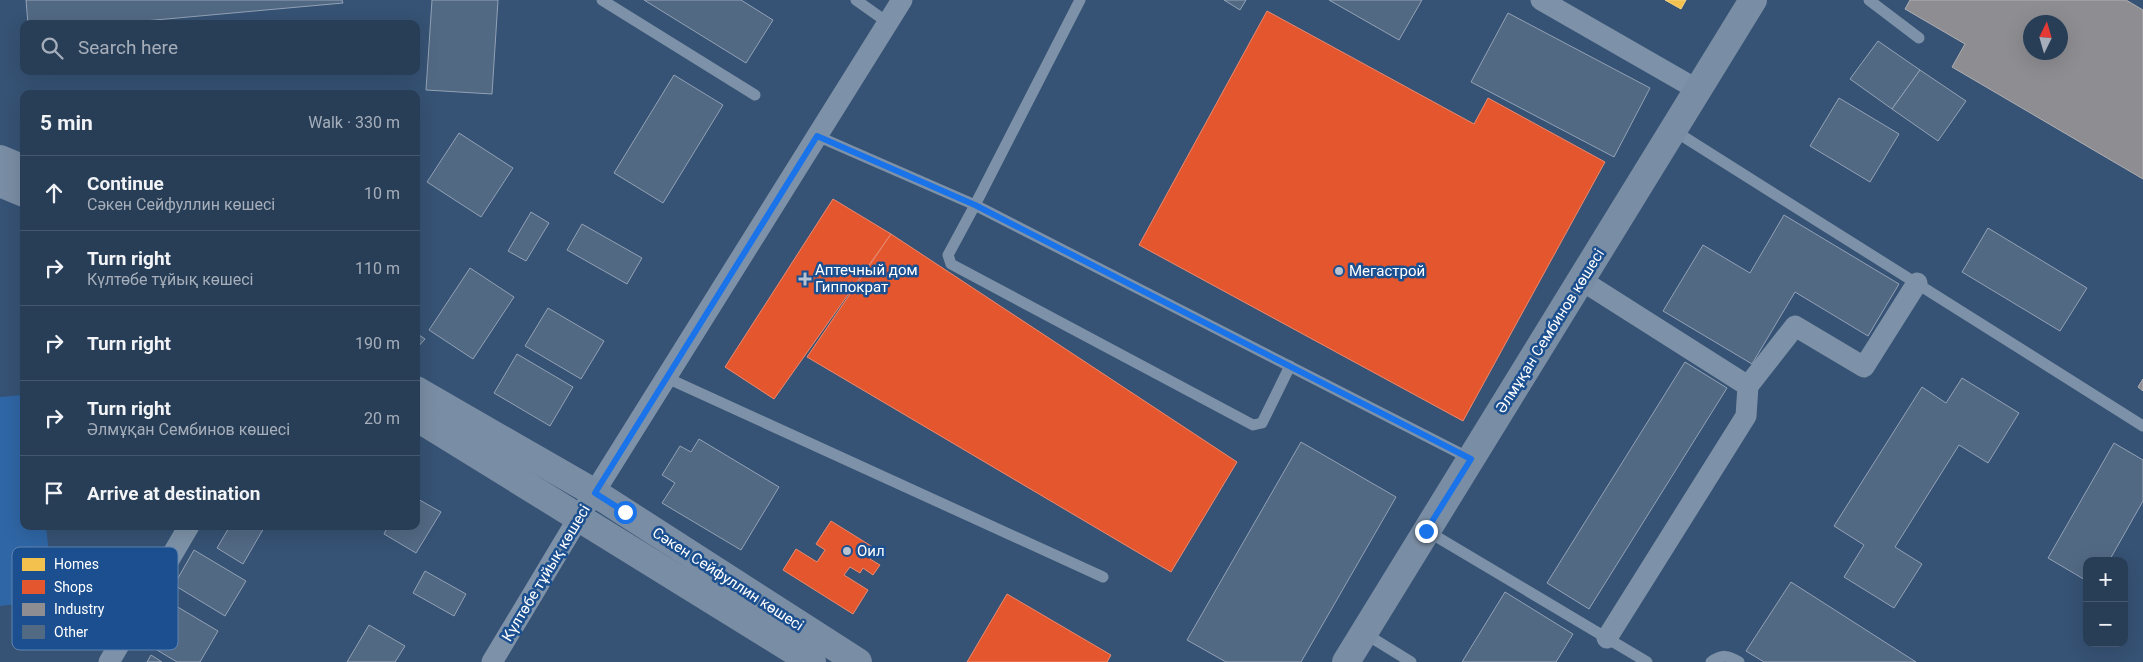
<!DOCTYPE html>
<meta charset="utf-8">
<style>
:root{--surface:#283e57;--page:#344961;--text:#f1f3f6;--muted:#a5aeba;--line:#44576d}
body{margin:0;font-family:Roboto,sans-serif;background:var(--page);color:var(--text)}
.controls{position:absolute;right:15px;bottom:15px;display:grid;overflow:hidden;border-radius:10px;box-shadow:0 5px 20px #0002}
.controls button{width:45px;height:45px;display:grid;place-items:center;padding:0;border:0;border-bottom:1px solid var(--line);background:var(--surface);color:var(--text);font:25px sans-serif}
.compass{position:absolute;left:2023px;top:15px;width:45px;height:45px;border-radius:50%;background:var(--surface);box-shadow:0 5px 20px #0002;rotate:5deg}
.stop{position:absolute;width:15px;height:15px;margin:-11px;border:4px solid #1a73e8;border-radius:50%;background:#fff}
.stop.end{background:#1a73e8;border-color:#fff;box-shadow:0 1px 5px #0008}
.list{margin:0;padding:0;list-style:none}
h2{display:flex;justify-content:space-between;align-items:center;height:65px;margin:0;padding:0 20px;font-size:21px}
h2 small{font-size:16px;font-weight:400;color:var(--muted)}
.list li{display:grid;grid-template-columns:32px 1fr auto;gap:15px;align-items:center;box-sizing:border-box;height:75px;padding:0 20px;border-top:1px solid var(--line)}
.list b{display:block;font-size:19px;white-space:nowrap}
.list p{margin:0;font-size:16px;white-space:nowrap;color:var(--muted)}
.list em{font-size:16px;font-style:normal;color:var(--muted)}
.icon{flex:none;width:28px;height:28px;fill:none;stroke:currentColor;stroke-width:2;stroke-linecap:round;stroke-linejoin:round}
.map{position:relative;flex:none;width:2143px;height:662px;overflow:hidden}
.search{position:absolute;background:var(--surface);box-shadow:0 5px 20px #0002;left:20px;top:20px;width:400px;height:55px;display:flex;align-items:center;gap:12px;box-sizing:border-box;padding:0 18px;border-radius:10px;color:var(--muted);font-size:19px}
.panel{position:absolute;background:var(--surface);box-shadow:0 5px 20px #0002;left:20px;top:90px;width:400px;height:440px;border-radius:10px}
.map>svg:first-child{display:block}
.green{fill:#2f66a5}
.homes{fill:#f2c14e;stroke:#f6d483}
.shops{fill:#e4572e;stroke:#ec896d}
.industry{fill:#8d8d92;stroke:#afafb3;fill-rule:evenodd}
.building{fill:#526984;stroke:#92a2b6}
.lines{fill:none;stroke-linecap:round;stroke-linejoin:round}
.lane{stroke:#7d92a8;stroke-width:11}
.street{stroke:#7d92a8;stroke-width:21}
.secondary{stroke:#798da4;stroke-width:28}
.route{stroke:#1a73e8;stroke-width:6}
.poi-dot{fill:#b9c2ce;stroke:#1b4f8f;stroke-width:2}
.labels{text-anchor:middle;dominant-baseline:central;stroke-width:5;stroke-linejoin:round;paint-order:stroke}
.poi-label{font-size:15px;fill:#fff;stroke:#1b4f8f;text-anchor:start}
.street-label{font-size:15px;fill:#fff;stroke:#1b4f8f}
.key{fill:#1b4f8f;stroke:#5f84b1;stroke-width:1}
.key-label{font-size:14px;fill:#fff}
</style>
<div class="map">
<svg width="2143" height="662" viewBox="0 0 2143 662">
<rect width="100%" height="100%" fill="#365274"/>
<polygon class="green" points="24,395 24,526 46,526 54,600 0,606 0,397"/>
<polygon class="homes" points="1665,0 1686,0 1681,9"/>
<g class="shops">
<polygon points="1267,11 1474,124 1488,98 1605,162 1463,421 1139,245"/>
<polygon points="833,199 891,234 774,399 725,367"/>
<polygon points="891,234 1237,462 1171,572 807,357"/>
<polygon points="831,521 876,549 870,559 880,565 873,575 863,568 860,573 850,567 844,575 868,590 853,614 783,570 796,549 817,562 825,550 816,544"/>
<polygon points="1007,594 1111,655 1107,662 967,662"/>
</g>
<g class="industry">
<path d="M1910,0H2126L2143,10V179L1952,67L1965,44L1905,9ZM2030,22H2060V52H2030Z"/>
<polygon points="2143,379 2143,391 2138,387"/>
</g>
<g class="building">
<polygon points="26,0 342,0 343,3 111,24 28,24"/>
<polygon points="432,0 498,0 492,94 426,90"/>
<polygon points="644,0 741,0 773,20 746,63"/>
<polygon points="1224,0 1246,0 1240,10"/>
<polygon points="1329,0 1422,0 1399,40"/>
<polygon points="1508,13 1650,88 1614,157 1471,82"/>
<polygon points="1878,41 1920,70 1892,109 1850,79"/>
<polygon points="1920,70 1966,101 1938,141 1892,109"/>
<polygon points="674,75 723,105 663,203 614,173"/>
<polygon points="1839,98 1899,134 1870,182 1810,146"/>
<polygon points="459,133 513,168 481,217 427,182"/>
<polygon points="531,212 549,223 526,261 508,251"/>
<polygon points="1784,215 1899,284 1868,336 1795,292 1752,364 1663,311 1703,245 1750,273"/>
<polygon points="582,224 642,258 627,284 567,250"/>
<polygon points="1988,228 2087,288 2060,331 1962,272"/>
<polygon points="470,268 514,297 473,359 429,330"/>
<polygon points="548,308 604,341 581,379 525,346"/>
<polygon points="416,333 425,339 416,349"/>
<polygon points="517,354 573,387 550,426 494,393"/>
<polygon points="1685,362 1727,388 1589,609 1547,583"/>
<polygon points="1962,378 2019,413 1988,463 1959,445 1895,547 1922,564 1894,608 1844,577 1864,545 1834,526 1922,387 1946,403"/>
<polygon points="699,439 779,487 741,550 662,503 675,483 662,475 680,446 691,452"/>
<polygon points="1301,442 1396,497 1301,662 1226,662 1187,640"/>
<polygon points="2114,443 2143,460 2143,501 2109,561 2087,561 2087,581 2048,558"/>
<polygon points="416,498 441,512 416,553 384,534 388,526 416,526"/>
<polygon points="230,526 265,526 243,564 217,548"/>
<polygon points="194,550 246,581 225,616 174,585"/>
<polygon points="425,571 466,594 454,616 413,593"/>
<polygon points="1791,582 1916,662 1764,662 1746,651"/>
<polygon points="1505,592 1573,634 1556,662 1462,662"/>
<polygon points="171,603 218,631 200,662 177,662 147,644"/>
<polygon points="369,625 405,646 395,662 347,662"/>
<polygon points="151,655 162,662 147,662"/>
</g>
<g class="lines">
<g class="lane">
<polyline points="602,0 755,95"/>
<polyline points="856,0 887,22"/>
<polyline points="1080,0 975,205 1471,459"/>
<polyline points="1869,0 1919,38"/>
<polyline points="1673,130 2143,426"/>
<polyline points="817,136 975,205 948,255 951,264 1253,425 1262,423 1290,366"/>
<polyline points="667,378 1103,577"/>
<polyline points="1427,531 1647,662"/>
<polyline points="1364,633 1411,662"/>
<path d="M1711,662C1722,654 1728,655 1739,662"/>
</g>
<g class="street">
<polyline points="1541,0 1698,90"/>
<polyline points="1581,280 1748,386"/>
<polyline points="1607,638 1746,416 1748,386 1795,326 1864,367 1917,283"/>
<polyline points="109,662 189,526"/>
<polyline points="492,662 579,517 902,0"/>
</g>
<g class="secondary">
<polyline points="0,159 24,169"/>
<polyline points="0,183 24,193"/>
<polyline points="416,390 595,493 858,662"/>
<polyline points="416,417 812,662"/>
<polyline points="1346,662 1753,0"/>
</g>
</g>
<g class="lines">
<polyline class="route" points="625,512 595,493 817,136 975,205 1471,459 1426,531"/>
</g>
<g class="poi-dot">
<circle cx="1339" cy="271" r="5"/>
<path d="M802.5 271.5h5v5h5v5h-5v5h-5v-5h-5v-5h5z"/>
<circle cx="847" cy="551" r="5"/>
</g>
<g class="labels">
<g class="poi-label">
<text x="815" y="270">Аптечный дом<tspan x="815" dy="17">Гиппократ</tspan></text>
<text x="1349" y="271">Мегастрой</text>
<text x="857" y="551">Оил</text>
</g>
<g class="street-label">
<text transform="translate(1550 331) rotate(-58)">Әлмұқан Сембинов көшесі</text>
<text transform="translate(546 573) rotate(-59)">Күлтөбе тұйық көшесі</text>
<text transform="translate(728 579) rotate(33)">Сәкен Сейфуллин көшесі</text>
</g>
</g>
<rect x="12" y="547" width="166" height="103" rx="8" class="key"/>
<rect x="22" y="558" width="23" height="13" fill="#f2c14e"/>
<rect x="22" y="580" width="23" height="14" fill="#e4572e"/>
<rect x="22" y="603" width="23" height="13" fill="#8d8d92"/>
<rect x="22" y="625" width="23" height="14" fill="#526984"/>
<g class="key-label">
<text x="54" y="569">Homes</text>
<text x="54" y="592">Shops</text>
<text x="54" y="614">Industry</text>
<text x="54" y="637">Other</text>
</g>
</svg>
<div class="controls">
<button>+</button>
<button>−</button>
</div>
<svg class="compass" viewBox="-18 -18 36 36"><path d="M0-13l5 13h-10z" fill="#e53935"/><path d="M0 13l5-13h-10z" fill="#a5aeba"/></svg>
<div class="stop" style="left:625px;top:512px"></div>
<div class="stop end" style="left:1426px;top:531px"></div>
<div class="search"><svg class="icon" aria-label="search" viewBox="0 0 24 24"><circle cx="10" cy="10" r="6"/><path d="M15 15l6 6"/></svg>Search here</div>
<section class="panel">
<h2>5 min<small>Walk · 330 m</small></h2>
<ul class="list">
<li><svg class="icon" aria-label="ahead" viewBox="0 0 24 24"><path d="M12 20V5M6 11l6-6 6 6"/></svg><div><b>Continue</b><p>Сәкен Сейфуллин көшесі</p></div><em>10 m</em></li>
<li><svg class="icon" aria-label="right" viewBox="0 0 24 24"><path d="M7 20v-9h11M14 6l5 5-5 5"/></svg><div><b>Turn right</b><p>Күлтөбе тұйық көшесі</p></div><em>110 m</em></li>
<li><svg class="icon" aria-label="right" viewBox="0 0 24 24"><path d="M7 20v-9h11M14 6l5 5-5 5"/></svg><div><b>Turn right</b></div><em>190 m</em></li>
<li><svg class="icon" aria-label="right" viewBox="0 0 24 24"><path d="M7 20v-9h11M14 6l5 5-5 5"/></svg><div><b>Turn right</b><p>Әлмұқан Сембинов көшесі</p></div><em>20 m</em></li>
<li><svg class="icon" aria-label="arrive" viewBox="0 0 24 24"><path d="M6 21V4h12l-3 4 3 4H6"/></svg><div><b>Arrive at destination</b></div></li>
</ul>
</section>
</div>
